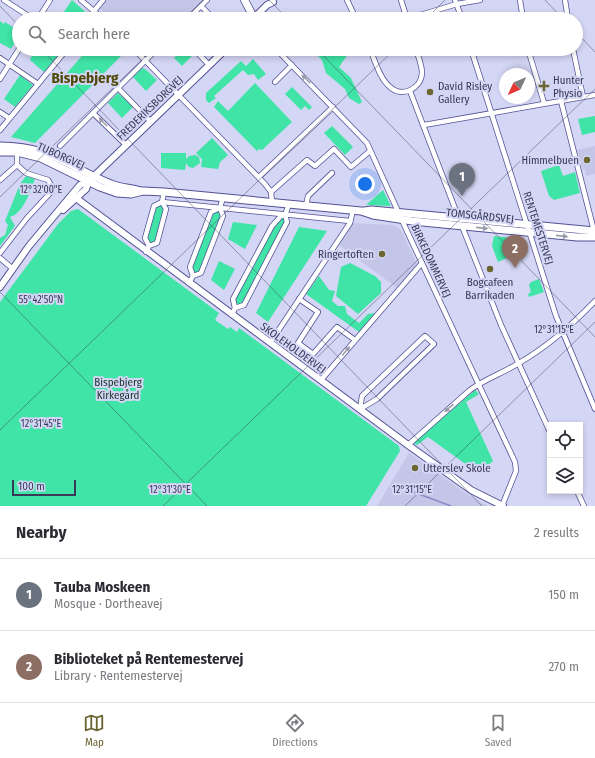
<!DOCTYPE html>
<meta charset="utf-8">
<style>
:root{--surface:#fff;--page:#f2f2f3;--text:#2b2b33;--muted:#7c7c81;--line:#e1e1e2;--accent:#6b6532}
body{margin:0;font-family:"Fira Sans Condensed",sans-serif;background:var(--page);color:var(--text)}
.controls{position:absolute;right:12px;bottom:12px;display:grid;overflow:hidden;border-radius:0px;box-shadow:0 2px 6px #0003}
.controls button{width:36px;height:36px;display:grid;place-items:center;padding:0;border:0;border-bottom:1px solid var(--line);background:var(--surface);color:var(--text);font:20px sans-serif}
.compass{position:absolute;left:499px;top:68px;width:36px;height:36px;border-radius:50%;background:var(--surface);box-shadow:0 2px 6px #0003;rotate:226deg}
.scale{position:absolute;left:12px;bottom:10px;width:64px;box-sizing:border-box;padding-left:4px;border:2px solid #393958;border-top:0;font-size:11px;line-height:14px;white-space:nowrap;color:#393958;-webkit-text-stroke:3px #d4d6f5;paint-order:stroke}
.you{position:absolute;left:365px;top:184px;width:14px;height:14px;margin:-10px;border:3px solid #fff;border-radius:50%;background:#1a73e8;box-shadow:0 0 0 6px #1a73e833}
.badge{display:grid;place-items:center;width:26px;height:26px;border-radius:50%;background:var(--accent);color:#fff;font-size:13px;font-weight:700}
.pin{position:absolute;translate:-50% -33px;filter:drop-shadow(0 1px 2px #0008)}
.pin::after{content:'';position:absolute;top:21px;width:14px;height:12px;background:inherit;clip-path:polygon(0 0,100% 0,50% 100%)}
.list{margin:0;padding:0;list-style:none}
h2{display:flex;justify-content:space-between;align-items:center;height:52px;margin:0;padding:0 16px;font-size:17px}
h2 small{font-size:13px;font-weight:400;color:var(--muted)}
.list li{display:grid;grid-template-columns:26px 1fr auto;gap:12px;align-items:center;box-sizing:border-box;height:72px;padding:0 16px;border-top:1px solid var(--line)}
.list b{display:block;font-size:15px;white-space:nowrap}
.list p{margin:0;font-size:13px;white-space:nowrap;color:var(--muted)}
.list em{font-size:13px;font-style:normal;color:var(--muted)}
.icon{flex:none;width:22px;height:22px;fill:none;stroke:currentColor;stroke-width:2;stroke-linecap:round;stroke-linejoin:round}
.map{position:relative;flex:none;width:595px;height:506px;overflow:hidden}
.search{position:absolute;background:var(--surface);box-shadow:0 2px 6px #0003;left:12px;right:12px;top:12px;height:44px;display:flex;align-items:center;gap:10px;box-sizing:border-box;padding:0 14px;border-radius:22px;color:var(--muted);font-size:15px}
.sheet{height:196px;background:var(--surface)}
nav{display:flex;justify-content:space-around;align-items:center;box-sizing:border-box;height:56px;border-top:1px solid var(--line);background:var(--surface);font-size:11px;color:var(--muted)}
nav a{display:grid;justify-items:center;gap:2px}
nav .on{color:var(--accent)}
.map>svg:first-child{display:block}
.built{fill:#c4c6e8}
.green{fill:#3fe4a6}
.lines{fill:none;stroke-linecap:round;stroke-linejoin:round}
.stream{stroke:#8889c4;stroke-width:1.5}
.street-casing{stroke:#535194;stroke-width:6}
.secondary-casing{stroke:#535194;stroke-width:8}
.primary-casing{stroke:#535194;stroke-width:9}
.street{stroke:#fff;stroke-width:4.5}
.secondary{stroke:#fff;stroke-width:6}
.primary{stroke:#fff;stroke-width:7}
.oneway{fill:#9c9cac}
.ticks{fill:none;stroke:#393958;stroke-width:1;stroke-opacity:0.45}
.poi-dot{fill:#6b6532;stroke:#d4d6f5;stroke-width:1.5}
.labels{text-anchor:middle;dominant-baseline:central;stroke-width:4;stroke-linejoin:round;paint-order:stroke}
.poi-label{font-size:11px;fill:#393958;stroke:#d4d6f5;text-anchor:start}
.street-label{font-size:11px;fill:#393958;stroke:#d4d6f5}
.park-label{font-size:11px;fill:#193327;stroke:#d4d6f5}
.district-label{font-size:15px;font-weight:bold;fill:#504a09;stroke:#d4d6f5}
.ticks-label{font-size:10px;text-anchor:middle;fill:#393958;stroke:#d4d6f5;stroke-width:4;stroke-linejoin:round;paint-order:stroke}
</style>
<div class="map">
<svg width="595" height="506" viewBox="0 0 595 506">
<rect width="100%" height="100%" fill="#d4d6f5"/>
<g class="built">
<polygon points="106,0 203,0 184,19 111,19 100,9"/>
<polygon points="595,146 595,174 586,176 585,170 583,170 577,150"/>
<polygon points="353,223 394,225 401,230 417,264 397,288 339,245"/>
<polygon points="409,453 470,496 488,506 377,506"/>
</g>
<g class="green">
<polygon points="72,0 90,16 87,19 59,19"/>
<polygon points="0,21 4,24 5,22 19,31 19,35 11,49 0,43"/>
<polygon points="37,49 57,49 61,52 44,72 31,61 30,59"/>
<polygon points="88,49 123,49 126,51 35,143 11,137"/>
<polygon points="183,49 192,49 195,53 182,66 174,58"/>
<polygon points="311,49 344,49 348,54 339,67 351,78 362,102 359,104 349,98 345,89 326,73 322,60"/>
<polygon points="253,59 266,74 258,80 254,74 248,75 243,70 214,96 216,98 209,103 206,100 206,93 241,61 246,66"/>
<polygon points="142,68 145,69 157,80 146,91 133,77"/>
<polygon points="20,75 33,85 15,107 4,99"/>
<polygon points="255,83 292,122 262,150 259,149 257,151 214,107 218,101 228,111"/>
<polygon points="292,87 312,107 309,110 305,106 301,110 285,94"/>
<polygon points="118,93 133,107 122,118 108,103"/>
<polygon points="595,116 595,132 582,135 578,119"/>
<polygon points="332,126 353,147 345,155 324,133"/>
<polygon points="212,138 228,155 220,162 218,169 201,167 202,159 196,153"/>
<polygon points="161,153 186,153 186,159 189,156 195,155 199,157 200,163 193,168 189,167 186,163 185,170 161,168"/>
<polygon points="559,165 563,176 575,172 580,193 554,200 549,196 541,171"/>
<path d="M26,176L35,179C30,191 24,213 10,217L15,226L0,246V238L5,235L8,225L5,221L20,184Z"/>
<polygon points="383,190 391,206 366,205"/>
<polygon points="162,205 164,209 155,242 150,244 147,240 156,208"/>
<polygon points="78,209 219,313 215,320 228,329 230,327 237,332 239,328 399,446 400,451 366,506 0,506 0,302 58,224 71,211"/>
<polygon points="219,210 221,216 199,273 195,274 192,268 213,214"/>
<polygon points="284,216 285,223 243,303 237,305 235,299 273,228"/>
<polygon points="233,222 257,225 245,249 228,239"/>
<polygon points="299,227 327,231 268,322 256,313"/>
<polygon points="494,236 523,239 527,248 506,256 507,258 498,262 492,246"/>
<polygon points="219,261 235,269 224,290 211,280"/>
<polygon points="350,263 375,276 381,282 381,293 358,314 336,296 341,267"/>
<polygon points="319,276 329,290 335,291 332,301 338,306 345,306 347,314 359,323 368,314 375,313 359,332 306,294"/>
<polygon points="539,279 544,292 529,297 528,294 531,292 529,285 531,282"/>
<polygon points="475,390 479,394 466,402 493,461 478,473 428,437 417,445 413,443"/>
</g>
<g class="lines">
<polyline class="stream" points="408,490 451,506"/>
<g class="street-casing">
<g id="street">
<polyline points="4,0 33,19"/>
<polyline points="81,0 103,19"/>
<polyline points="243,0 253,19"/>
<polyline points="246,0 256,19"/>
<polyline points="347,0 356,19"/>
<polyline points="401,0 407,19 457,4 480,0"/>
<polyline points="455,0 462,19"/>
<polyline points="520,0 523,19"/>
<polyline points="565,0 568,19"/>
<polyline points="201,6 214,19"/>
<polyline points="94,11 103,0"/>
<polyline points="38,19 50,0"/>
<polyline points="93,19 97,14"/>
<polyline points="188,19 207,0"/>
<polyline points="134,49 265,184 271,192 272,202"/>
<polyline points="194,49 209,65"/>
<polyline points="276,49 367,143 406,229 515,462 516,471 502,506"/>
<path d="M370,49C375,61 380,79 390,87C402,98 421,89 422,73C422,65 418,56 416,49"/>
<polyline points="471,49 556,316 595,409"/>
<polyline points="528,49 544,103"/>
<polyline points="573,49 583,97"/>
<polyline points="0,58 38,84"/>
<polyline points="0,79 19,49"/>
<polyline points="275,82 292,65"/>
<polyline points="118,88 150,121"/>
<polyline points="410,91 459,219"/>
<polyline points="561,101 594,231"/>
<polyline points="0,112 9,118"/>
<polyline points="93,113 126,145"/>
<polyline points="424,125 595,95"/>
<polyline points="0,130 67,49"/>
<polyline points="60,146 157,49"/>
<polyline points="259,177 333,107"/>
<polyline points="0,180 17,165"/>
<polyline points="271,192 307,160 315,166 334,149 351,167 370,151"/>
<polyline points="162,202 350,221"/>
<polyline points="306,206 308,196 332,173"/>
<polyline points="462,226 501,325 550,432"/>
<polyline points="149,246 157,243 166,209 162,202"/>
<polyline points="146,252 149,246 145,238 154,206 162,202 164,192"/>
<polyline points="0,253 27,218 52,191 52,187 48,180 26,173 17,165 17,152"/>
<polyline points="0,258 13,269"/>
<polyline points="193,276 201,273 223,216 220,208"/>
<polyline points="189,283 193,276 190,267 211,212 220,208 223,197"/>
<polyline points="299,299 318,312 298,343 313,354 337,327 355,340"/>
<polyline points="235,308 244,305 287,222 285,215"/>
<polyline points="232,315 235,308 233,299 272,226 281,216 285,215 289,204"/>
<polygon points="425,336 434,344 377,399 360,409 362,396"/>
<polyline points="270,343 350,223 353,210"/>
<polyline points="321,380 422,263"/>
<path d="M408,445L470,390C485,379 503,373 519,363C547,347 572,325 595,301"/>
<polyline points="577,491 584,506"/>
</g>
</g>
<g class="secondary-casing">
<g id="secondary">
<polyline points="253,19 267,5 273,2"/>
<polyline points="76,198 408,445 471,490 503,506"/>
<polyline points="63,210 86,189 89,181"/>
<polyline points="0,287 29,246 80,185 89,181 226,49"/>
</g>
</g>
<g class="primary-casing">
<g id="primary">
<path d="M0,146C51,146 68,167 111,184C120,188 131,188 141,191"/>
<polyline points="0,152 17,152 41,158 100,187 117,193 131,194 143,191 164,192 361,211 373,215 412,221 577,237 595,237"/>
<polyline points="364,211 372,210 595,231"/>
</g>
</g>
<use href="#street" class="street"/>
<use href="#secondary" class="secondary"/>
<use href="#primary" class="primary"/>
</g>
<defs><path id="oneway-solid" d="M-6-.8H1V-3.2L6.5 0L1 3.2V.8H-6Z"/></defs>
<g class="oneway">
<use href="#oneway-solid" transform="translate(306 79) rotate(-135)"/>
<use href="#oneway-solid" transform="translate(103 122) rotate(-134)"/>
<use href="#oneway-solid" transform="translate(482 228) rotate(6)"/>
<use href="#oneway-solid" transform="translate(562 236) rotate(6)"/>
<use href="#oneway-solid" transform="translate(346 351) rotate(-49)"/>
<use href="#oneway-solid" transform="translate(449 408) rotate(139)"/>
</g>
<path class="ticks" d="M269,0L288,19M545,0L563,19M0,6L19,26M184,19L204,0M426,19L445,0M576,32L595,52M41,49L482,506M317,49L595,337M0,197L153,49M0,292L207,506M0,430L395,49M163,506L595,89M405,506L595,322"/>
<g class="poi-dot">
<path d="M542 80h4v4h4v4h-4v4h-4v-4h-4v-4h4z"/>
<circle cx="430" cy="92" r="4"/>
<circle cx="587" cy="160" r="4"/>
<circle cx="382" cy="254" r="4"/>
<circle cx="490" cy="269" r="4"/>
<circle cx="415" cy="468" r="4"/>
</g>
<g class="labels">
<g class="poi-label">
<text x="553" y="80">Hunter<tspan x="553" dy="13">Physio</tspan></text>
<text x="438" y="86">David Risley<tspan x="438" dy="13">Gallery</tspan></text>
<text x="579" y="160" text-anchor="end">Himmelbuen</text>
<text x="374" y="254" text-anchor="end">Ringertoften</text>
<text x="490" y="282" text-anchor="middle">Bogcafeen<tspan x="490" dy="13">Barrikaden</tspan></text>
<text x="423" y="468">Utterslev Skole</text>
</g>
<g class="street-label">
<text transform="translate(150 108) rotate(-44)">FREDERIKSBORGVEJ</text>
<text transform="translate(61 156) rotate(24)">TUBORGVEJ</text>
<text transform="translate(480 216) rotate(6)">TOMSGÅRDSVEJ</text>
<text transform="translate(538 228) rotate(72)">RENTEMESTERVEJ</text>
<text transform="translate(431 261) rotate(65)">BIRKEDOMMERVEJ</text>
<text transform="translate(293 348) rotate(36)">SKOLEHOLDERVEJ</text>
</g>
<g class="park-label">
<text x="118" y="382">Bispebjerg<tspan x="118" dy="13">Kirkegård</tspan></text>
</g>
<g class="district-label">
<text x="85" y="78">Bispebjerg</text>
</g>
</g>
<g class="ticks-label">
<text x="41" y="193">12°32'00"E</text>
<text x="41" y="303">55°42'50"N</text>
<text x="554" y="333">12°31'15"E</text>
<text x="41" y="427">12°31'45"E</text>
<text x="170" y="493">12°31'30"E</text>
<text x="412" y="493">12°31'15"E</text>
</g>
</svg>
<div class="controls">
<button><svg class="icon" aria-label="locate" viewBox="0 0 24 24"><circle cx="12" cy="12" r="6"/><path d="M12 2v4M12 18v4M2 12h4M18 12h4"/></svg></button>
<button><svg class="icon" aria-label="layers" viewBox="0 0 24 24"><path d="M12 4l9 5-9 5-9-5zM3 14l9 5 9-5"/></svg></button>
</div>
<svg class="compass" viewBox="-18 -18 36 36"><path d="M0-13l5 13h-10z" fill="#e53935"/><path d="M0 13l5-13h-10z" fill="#7c7c81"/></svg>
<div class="scale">100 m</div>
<div class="you"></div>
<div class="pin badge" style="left:462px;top:196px;background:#6b7280">1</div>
<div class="pin badge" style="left:515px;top:268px;background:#8d6e63">2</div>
<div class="search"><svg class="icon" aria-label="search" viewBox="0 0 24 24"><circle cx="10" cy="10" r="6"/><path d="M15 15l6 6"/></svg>Search here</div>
</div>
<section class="sheet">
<h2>Nearby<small>2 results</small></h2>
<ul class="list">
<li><span class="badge" style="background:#6b7280">1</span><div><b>Tauba Moskeen</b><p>Mosque · Dortheavej</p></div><em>150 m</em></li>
<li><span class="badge" style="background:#8d6e63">2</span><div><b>Biblioteket på Rentemestervej</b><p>Library · Rentemestervej</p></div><em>270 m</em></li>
</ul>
</section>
<nav>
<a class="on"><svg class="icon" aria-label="map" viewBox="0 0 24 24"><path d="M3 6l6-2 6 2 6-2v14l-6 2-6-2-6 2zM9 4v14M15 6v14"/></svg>Map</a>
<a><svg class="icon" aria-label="directions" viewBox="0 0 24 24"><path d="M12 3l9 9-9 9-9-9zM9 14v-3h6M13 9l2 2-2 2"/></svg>Directions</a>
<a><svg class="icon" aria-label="saved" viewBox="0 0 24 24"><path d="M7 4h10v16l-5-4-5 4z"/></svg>Saved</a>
</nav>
